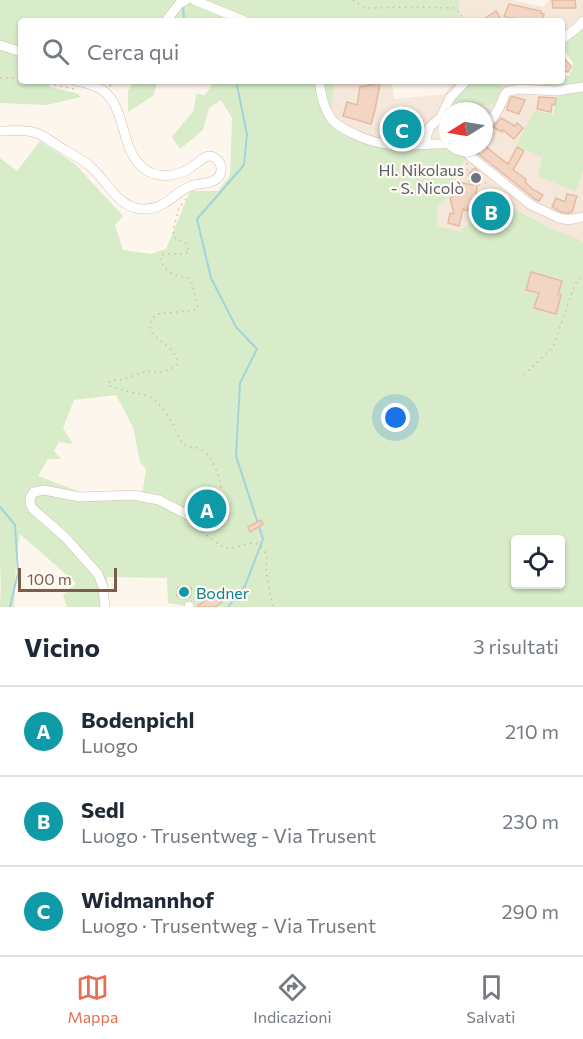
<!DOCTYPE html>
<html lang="it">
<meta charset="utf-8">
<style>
:root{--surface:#fff;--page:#f2f2f3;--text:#1f2937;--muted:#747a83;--line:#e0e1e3;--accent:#e76f51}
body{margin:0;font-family:Commissioner,sans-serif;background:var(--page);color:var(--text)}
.controls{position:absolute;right:18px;bottom:18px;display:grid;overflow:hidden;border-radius:6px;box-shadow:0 2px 4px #0004}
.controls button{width:54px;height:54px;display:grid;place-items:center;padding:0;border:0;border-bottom:2px solid var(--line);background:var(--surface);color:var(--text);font:30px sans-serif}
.compass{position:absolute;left:439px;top:102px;width:54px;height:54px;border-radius:50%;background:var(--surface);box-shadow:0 2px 4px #0004;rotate:259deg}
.scale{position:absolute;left:18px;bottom:15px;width:99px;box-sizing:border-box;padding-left:6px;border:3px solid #7a5c4d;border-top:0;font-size:16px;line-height:21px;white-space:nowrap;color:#7a5c4d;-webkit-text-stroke:4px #fffaf3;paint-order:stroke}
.you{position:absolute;left:396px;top:418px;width:21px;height:21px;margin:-15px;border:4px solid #fff;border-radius:50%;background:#1a73e8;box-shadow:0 0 0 9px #1a73e833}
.badge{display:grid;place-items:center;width:39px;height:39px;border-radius:50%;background:var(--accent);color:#fff;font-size:20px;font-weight:700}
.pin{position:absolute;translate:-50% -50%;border:3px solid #fff;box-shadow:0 2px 6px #0006}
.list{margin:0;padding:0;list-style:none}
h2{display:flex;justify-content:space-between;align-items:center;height:78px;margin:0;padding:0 24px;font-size:26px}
h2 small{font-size:20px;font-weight:400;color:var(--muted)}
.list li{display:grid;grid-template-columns:39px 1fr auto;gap:18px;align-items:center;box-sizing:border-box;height:90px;padding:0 24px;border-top:2px solid var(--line)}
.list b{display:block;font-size:22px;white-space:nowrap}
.list p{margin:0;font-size:20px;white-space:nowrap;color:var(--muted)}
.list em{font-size:20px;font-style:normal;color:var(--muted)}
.icon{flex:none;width:33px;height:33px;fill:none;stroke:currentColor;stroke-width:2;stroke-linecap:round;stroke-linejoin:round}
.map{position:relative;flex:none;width:583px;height:607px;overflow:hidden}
.search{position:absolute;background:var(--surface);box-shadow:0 2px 4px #0004;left:18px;right:18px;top:18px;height:66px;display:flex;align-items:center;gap:15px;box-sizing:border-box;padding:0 21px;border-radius:6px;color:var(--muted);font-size:22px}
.sheet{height:348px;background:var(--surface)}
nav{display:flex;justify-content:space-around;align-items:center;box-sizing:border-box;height:84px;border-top:2px solid var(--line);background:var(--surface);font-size:16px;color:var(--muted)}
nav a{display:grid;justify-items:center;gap:3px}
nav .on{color:var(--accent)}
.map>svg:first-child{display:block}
.residential{fill:#f5e8da}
.green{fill:#d8ecc9;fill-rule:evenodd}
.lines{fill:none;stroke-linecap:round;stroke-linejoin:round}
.stream{stroke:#a5d3da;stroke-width:2}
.building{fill:#f3d5c3;stroke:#e6bba3;stroke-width:1.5}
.minor-casing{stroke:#d1beb0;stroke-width:10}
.path{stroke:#d9b8a5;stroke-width:1.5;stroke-dasharray:1.5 4.5;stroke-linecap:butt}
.minor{stroke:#fff;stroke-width:9}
.worship-dot{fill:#6b7280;stroke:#fffaf3;stroke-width:2}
.culture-dot{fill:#0f9aa8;stroke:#fffaf3;stroke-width:2}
.labels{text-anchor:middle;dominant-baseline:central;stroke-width:4.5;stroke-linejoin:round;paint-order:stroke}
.worship-label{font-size:16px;fill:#5b616d;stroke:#fffaf3;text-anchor:end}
.culture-label{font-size:16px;fill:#0d838f;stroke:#fffaf3;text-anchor:start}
</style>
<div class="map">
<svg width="583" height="607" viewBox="0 0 583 607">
<rect width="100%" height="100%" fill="#fdf6ec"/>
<g class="residential">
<polygon points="460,0 513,0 543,7 549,0 583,0 583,25 562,41 562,21 459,21 459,6"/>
<polygon points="335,81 392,81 394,99 444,94 455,81 543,81 544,88 558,89 543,157 575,192 583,170 583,242 577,238 552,229 507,204 504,227 474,221 458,231 437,226 437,206 451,195 449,147 484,147 484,111 448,111 448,147 385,144 330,118"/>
</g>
<g class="green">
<polygon points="0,0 460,0 459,6 459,21 21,21 21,81 50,81 49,87 76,93 81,97 47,105 0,103"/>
<polygon points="583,25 583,170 576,192 538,176 543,157 516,146 535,110 553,115 558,89 543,88 543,81 562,81 562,75 569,76 573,63 562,47 562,41"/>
<polygon points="134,81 158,81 153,96 128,112 128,91"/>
<path d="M210,81H335L330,118L360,137L451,147L464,159L451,195L437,206V226L458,231L474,221L504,226L506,204L552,229L577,238L583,242V607H185V606L168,603L167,578L107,577L108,607H67L63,595L76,583L20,534L16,563L14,607H0L1,584L0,563V158L17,171L40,141L74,163L123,216L115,225L123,250L151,254L166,249L190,191H218L230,176L232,118L221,100L209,108L203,130L180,149L172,137L194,110L196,94L205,95L212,85ZM116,395L133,427L140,462L146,469L142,496L88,495L38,476L48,459H61L54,451L59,442L73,444L63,428L74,400ZM516,540H560V584H516Z"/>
<polygon points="470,81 499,81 504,91 497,104 464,107 451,103"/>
</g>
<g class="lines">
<g class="stream">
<polyline points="183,6 184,21"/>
<polyline points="0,507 15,525 18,573 10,607"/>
<polyline points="228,607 245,586 263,539 236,456 240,383 257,349 236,327 211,278 197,219 244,165 247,134 236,81"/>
</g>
</g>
<g class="building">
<polygon points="552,0 575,0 576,8 553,8"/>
<polygon points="509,4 541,11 541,13 544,14 542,21 525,21 512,18 512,19 504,16"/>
<polygon points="496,11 502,21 481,21"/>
<polygon points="562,56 571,66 568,72 562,70"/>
<polygon points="380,83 375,110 371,124 343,116 347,102 357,105 360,87"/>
<polygon points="511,97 515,97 525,100 519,114 507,110 507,108"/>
<polygon points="539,97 556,98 555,105 552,104 551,112 537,109"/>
<polygon points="501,118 515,126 517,123 523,128 514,139 503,130 502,132 493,127"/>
<polygon points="408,121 423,121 420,136 417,136 417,138 400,136 400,138 382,136 383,126 397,127 397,122 408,123"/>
<polygon points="444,123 448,123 448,134 441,134 441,126"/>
<polygon points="470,147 486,147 508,164 517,147 524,151 513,170 526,179 525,182 532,189 543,195 539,201 535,199"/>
<polygon points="475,168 479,172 476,194 478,195 477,199 500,205 496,222 481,218 482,212 469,208 468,211 463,209 459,226 448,223 450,213 454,214 450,198 453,196 459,182 472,185 473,173 469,173"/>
<polygon points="567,194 577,196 572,212 568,213 561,212 552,207 556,198 565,202"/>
<polygon points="531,272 562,281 558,294 561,295 556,314 534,308 539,293 526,290"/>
<polygon points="200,504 214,504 214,514 200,515"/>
<polygon points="261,520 263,524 250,532 248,527"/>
<polygon points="178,587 191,588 190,597 177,596"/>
<polygon points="216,593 222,602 215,607 196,607"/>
</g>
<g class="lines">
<g class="minor-casing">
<g id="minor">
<polyline points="194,0 245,21"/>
<polyline points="166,21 179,4 186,0"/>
<polyline points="562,39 577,28 583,21"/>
<polyline points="0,45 21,52"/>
<path d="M319,81C321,93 323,106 330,117C334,124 344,129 352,133C367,141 384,145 401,145C417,146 432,143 448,144"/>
<polyline points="484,125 492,119 499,108 505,94 508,91 520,89 556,91 583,87"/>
<path d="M0,131C12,131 25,129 36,133C45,136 52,142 60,147C70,153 82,159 91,167C108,182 117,207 142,209C168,211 177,186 199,184C213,183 225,178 220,163C217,159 214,156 209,156C202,157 198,163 193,166C178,177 157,180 142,167C133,159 129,149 126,138C116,105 114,87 76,81"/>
<polyline points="426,144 427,134 430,127 441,117 450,98 466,81"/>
<polyline points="460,147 470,156 531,205 559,218 568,220 583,217"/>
<path d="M105,607L103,587L98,574L65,537L32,508C29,501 29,498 34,492L44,490L80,497L133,495L159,500L192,517"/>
<polyline points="189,607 189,606"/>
</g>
</g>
<g class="path">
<polyline points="353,0 363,7 372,8 414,7 455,8 461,14 462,21"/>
<polyline points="0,78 21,78"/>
<polyline points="37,81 74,89"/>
<polyline points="110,86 114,81"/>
<polyline points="467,163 468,180 471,184 479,185 489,182"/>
<path d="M186,199L179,208L173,230L174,237L187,244L189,252C180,256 171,252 161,255L160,258C164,272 174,276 188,278L192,283L198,307L196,310L157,314C133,336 177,341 178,364L169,370L158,373L148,371L120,380H112L108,383L109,386C116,387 121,390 127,391C133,393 139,393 145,395C157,399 164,410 171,421C176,428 178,440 185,445C189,448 193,447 198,448C211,452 222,479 221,491L213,495L187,500V501L191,508"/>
<polyline points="524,375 553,347 575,284 583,276"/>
<path d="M193,523C198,529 220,547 227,548C240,550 255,534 265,552C268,556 267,560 266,565C266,579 271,594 273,607"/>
</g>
<use href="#minor" class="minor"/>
</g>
<circle class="worship-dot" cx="476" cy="178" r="6"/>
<circle class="culture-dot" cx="184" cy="592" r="6"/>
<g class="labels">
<g class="worship-label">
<text x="464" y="169">Hl. Nikolaus<tspan x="464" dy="18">- S. Nicolò</tspan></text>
</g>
<g class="culture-label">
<text x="196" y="592">Bodner</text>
</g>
</g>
</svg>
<div class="controls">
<button><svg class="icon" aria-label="locate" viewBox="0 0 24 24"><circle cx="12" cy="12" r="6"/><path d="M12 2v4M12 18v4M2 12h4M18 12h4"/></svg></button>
</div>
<svg class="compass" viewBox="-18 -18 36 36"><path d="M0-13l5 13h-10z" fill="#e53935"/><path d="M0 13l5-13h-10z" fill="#747a83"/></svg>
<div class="scale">100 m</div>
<div class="you"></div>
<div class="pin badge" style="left:207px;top:509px;background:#0f9aa8">A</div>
<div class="pin badge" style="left:491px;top:211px;background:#0f9aa8">B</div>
<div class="pin badge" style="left:402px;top:129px;background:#0f9aa8">C</div>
<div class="search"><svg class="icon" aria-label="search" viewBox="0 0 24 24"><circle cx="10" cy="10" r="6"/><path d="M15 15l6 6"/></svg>Cerca qui</div>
</div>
<section class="sheet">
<h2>Vicino<small>3 risultati</small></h2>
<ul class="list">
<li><span class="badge" style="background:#0f9aa8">A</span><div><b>Bodenpichl</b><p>Luogo</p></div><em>210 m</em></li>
<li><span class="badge" style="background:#0f9aa8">B</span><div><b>Sedl</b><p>Luogo · Trusentweg - Via Trusent</p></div><em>230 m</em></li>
<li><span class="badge" style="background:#0f9aa8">C</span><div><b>Widmannhof</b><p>Luogo · Trusentweg - Via Trusent</p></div><em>290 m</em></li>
</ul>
</section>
<nav>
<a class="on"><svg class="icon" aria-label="map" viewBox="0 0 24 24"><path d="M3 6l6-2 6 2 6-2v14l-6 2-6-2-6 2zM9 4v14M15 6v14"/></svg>Mappa</a>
<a><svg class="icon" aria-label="directions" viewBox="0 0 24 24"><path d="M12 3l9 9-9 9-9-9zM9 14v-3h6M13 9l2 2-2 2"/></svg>Indicazioni</a>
<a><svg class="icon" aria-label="saved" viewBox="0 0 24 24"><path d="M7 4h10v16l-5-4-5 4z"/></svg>Salvati</a>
</nav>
